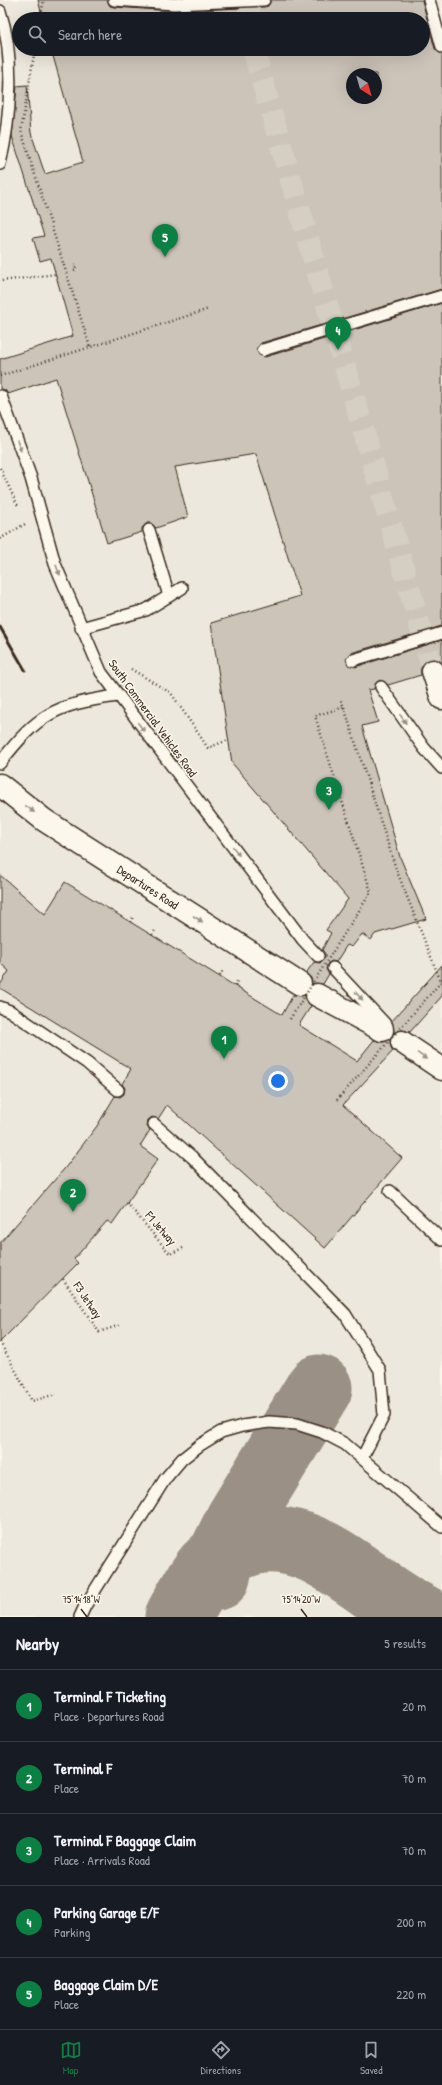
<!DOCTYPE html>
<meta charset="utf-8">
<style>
:root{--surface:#171b24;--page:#20242c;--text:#f1f3f6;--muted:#9ea1a6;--line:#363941;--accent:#0b8043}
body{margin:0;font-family:"Patrick Hand",sans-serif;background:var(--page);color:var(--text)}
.compass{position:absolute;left:346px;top:68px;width:36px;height:36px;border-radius:50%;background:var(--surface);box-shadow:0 4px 16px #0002;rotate:143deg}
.you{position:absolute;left:278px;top:1081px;width:14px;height:14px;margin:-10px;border:3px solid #fff;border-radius:50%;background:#1a73e8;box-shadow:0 0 0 6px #1a73e833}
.badge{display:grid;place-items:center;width:26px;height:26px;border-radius:50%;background:var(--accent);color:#fff;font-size:13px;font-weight:700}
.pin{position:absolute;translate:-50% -33px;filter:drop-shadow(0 1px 2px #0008)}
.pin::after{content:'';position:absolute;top:21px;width:14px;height:12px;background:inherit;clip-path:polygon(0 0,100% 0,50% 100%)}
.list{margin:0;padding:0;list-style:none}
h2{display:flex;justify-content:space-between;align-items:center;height:52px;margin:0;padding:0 16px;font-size:17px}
h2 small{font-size:13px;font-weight:400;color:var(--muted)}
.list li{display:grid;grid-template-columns:26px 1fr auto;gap:12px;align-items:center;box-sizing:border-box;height:72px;padding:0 16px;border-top:1px solid var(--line)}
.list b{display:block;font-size:15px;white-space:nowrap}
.list p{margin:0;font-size:13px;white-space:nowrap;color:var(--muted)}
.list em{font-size:13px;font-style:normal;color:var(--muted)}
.icon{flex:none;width:22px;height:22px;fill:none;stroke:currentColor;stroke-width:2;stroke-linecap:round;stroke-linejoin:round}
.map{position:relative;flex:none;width:442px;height:1617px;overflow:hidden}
.search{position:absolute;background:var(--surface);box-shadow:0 4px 16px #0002;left:12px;right:12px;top:12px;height:44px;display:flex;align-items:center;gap:10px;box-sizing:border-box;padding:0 14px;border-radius:22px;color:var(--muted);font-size:15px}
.sheet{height:412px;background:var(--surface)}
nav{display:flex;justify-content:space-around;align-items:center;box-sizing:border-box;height:56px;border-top:1px solid var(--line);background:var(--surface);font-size:11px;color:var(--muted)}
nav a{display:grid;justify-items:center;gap:2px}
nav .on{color:var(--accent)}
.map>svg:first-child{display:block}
.built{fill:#ede8dd;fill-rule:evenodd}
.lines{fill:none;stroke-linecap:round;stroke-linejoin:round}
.taxiway{stroke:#9b9085;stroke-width:67}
.building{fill:#ccc4b9;stroke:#3b2a1e;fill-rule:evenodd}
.tertiary-tunnel{stroke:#d5cec3;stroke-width:22;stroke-dasharray:22 11;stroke-linecap:butt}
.service-casing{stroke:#3b2a1e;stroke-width:14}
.tertiary-casing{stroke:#3b2a1e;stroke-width:25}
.path{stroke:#3b2a1e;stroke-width:2.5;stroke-dasharray:1 3;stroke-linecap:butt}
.service{stroke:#fbf7ec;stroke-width:11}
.tertiary{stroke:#fbf7ec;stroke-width:22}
.rail{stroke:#3b2a1e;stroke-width:3}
.service-bridge-casing{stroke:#3b2a1e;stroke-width:14;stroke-linecap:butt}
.path-bridge{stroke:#3b2a1e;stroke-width:2.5;stroke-dasharray:1 3;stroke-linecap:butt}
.service-bridge{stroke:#fbf7ec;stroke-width:11}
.oneway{fill:#9b9085}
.ticks{fill:none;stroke:#3b2a1e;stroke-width:1.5}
.labels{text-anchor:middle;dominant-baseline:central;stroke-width:3;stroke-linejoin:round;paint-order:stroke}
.street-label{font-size:12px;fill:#3b2a1e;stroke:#fbf7ec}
.ticks-label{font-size:10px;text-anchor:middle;fill:#3b2a1e;stroke:#fbf7ec;stroke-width:3;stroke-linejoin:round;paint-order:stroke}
</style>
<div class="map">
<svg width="442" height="1617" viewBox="0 0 442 1617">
<rect width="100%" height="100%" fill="#fbf7ec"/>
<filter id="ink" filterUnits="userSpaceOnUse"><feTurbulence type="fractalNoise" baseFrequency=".025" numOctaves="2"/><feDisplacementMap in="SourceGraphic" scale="8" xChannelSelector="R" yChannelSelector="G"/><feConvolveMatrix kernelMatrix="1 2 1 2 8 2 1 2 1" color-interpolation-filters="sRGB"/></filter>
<g filter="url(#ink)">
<path class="built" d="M0,0H442V1617H0ZM19,19H423V49H19ZM352,74H376V98H352Z"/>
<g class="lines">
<g class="taxiway">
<polyline points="217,1577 222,1554 238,1521 319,1388"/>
<path d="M178,1617C187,1601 196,1582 208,1568C220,1555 234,1547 252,1542C315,1526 368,1593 421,1617"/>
</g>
</g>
<g class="building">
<path d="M38,0H107L110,6L114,7L174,11L264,7L268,6L271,0H422L435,49L442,54V289L261,343L256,349L259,355L265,357L442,303V626L351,653L346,659L348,665L355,667L442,640V663L436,659H429L423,663L421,668V675L388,685L380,680L375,684L374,689L368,690L378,722L362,726L400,857L426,919L375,934L371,940L362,934L352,947L347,945L336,962L332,961L328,963L326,969L329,974L323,984H312L311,978L306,973L314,962L320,963L325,958V954L322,950L331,933L326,930L348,899L232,763L211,623L300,596L256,454L175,467L188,517L156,528L151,523H147L142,528V532L107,543L56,378L8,394L5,390L0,389V359L73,336L51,258L40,261L33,238L44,236L12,136L17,86L27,85L31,133L45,174L83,162L51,49H423V19H43ZM352,74H376V98H352Z"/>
<polygon points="0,875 45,914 65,882 282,1015 293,995 305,995 306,1001 311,1006 299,1025 357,1061 374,1040 383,1042 390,1039 391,1047 393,1051 343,1105 402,1158 325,1248 167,1105 158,1119 152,1117 148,1120 147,1126 150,1130 140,1146 158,1159 112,1224 107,1221 74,1259 78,1263 0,1342 0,1243 65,1168 97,1126 115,1096 120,1097 124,1094 125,1088 122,1084 131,1069 0,988 0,985 9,971 0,963"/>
<polygon points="442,965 442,996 410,1032 402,1030 394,1033 392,1021"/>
</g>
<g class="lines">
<g class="tertiary-tunnel">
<polyline points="249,19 249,0"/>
<polyline points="253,49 433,671"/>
</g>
<g class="service-casing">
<g id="service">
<polyline points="114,0 174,4 264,0"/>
<polyline points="429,0 442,47"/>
<path d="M0,11C15,57 11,117 0,164"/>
<polyline points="299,339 442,296"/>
<polyline points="1,396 31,478 55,564 101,672 303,940 318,956"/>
<polyline points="149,530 169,596"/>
<polyline points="81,628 146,610 182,588"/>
<polyline points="380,652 442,633"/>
<polyline points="381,687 424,748 442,768"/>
<path d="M0,763C39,713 55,705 117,696"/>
<polyline points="333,968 387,1026"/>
<polyline points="0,1007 10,1011 87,1063 118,1090"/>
<polyline points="154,1124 192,1157 345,1314 380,1370 384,1415 362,1458"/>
<polyline points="390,1191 442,1240"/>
<polyline points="80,1617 85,1606 165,1479 182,1459 200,1445 221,1432 242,1426 269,1422 297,1424 322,1432 345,1444 442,1527"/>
</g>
</g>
<g class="tertiary-casing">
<g id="tertiary">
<polyline points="433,671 442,698"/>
<polyline points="0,785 44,820 300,984"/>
<polyline points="317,995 382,1030"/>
<polyline points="402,1042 442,1069"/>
</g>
</g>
<g class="path">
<polyline points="40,19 44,0"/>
<polyline points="74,271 76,270 75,264"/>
<polyline points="2,281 56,274"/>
<polyline points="0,376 209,309"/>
<polyline points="0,468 18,506"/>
<polyline points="0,539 25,524"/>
<polyline points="131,669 171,693 208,748 228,740"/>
<polyline points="130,922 134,916"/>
<polyline points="152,935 156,929"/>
<polyline points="220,976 223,970"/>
<polyline points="235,986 238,979"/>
<polyline points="127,1203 170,1254 185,1247"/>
<polyline points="63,1279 99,1332 120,1325"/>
<polyline points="0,1342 32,1401 56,1394"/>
</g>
<use href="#service" class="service"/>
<use href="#tertiary" class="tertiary"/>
<polyline class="rail" points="0,627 25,670"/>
<g class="service-bridge-casing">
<g id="service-bridge">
<polyline points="263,350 299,339"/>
<polyline points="353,660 380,652"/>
</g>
</g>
<g class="path-bridge">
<polyline points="35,49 21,131 90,347"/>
<polyline points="290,1019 371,892 315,716 344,707 340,699"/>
<polyline points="337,1100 441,982 396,869 344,707"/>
</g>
<use href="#service-bridge" class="service-bridge"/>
</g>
<defs><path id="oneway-solid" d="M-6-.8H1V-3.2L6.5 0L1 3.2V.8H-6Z"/></defs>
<g class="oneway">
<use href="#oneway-solid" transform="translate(19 446) rotate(70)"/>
<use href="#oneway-solid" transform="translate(58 570) rotate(68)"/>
<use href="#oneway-solid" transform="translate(403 719) rotate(55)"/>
<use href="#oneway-solid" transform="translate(141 727) rotate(53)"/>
<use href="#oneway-solid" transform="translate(30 809) rotate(37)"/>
<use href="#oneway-solid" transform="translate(236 851) rotate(53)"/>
<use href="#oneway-solid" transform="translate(198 919) rotate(33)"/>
<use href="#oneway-solid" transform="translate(359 996) rotate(47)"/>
<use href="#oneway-solid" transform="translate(422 1056) rotate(34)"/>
</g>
</g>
<path class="ticks" d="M81,1609L87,1617M301,1609L307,1617"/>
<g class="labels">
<g class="street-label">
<text transform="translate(153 718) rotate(54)">South Commercial Vehicles Road</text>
<text transform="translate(148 887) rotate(33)">Departures Road</text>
<text transform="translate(161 1228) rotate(49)">F1 Jetway</text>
<text transform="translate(88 1300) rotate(56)">F3 Jetway</text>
</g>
</g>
<g class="ticks-label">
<text x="81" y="1603">75°14'18"W</text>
<text x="301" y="1603">75°14'20"W</text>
</g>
</svg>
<svg class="compass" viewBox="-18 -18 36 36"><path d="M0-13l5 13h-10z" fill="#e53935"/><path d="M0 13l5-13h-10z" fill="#9ea1a6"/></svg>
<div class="you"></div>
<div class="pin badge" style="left:224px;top:1059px">1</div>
<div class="pin badge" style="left:73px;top:1212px">2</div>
<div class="pin badge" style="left:329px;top:810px">3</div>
<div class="pin badge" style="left:338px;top:350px">4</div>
<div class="pin badge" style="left:165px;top:257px">5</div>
<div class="search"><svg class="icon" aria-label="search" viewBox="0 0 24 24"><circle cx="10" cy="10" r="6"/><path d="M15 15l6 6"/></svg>Search here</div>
</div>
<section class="sheet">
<h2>Nearby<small>5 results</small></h2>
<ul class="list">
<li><span class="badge">1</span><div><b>Terminal F Ticketing</b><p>Place · Departures Road</p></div><em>20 m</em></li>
<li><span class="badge">2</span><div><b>Terminal F</b><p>Place</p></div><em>70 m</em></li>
<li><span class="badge">3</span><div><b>Terminal F Baggage Claim</b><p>Place · Arrivals Road</p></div><em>70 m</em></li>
<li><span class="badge">4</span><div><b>Parking Garage E/F</b><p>Parking</p></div><em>200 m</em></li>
<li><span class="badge">5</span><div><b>Baggage Claim D/E</b><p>Place</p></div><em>220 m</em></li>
</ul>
</section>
<nav>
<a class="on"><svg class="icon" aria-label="map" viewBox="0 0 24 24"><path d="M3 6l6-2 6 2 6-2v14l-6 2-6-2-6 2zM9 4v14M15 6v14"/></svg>Map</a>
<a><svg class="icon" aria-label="directions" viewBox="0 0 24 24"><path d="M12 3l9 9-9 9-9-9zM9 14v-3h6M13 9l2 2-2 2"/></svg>Directions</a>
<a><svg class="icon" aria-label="saved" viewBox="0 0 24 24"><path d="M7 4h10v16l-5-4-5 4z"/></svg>Saved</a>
</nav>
